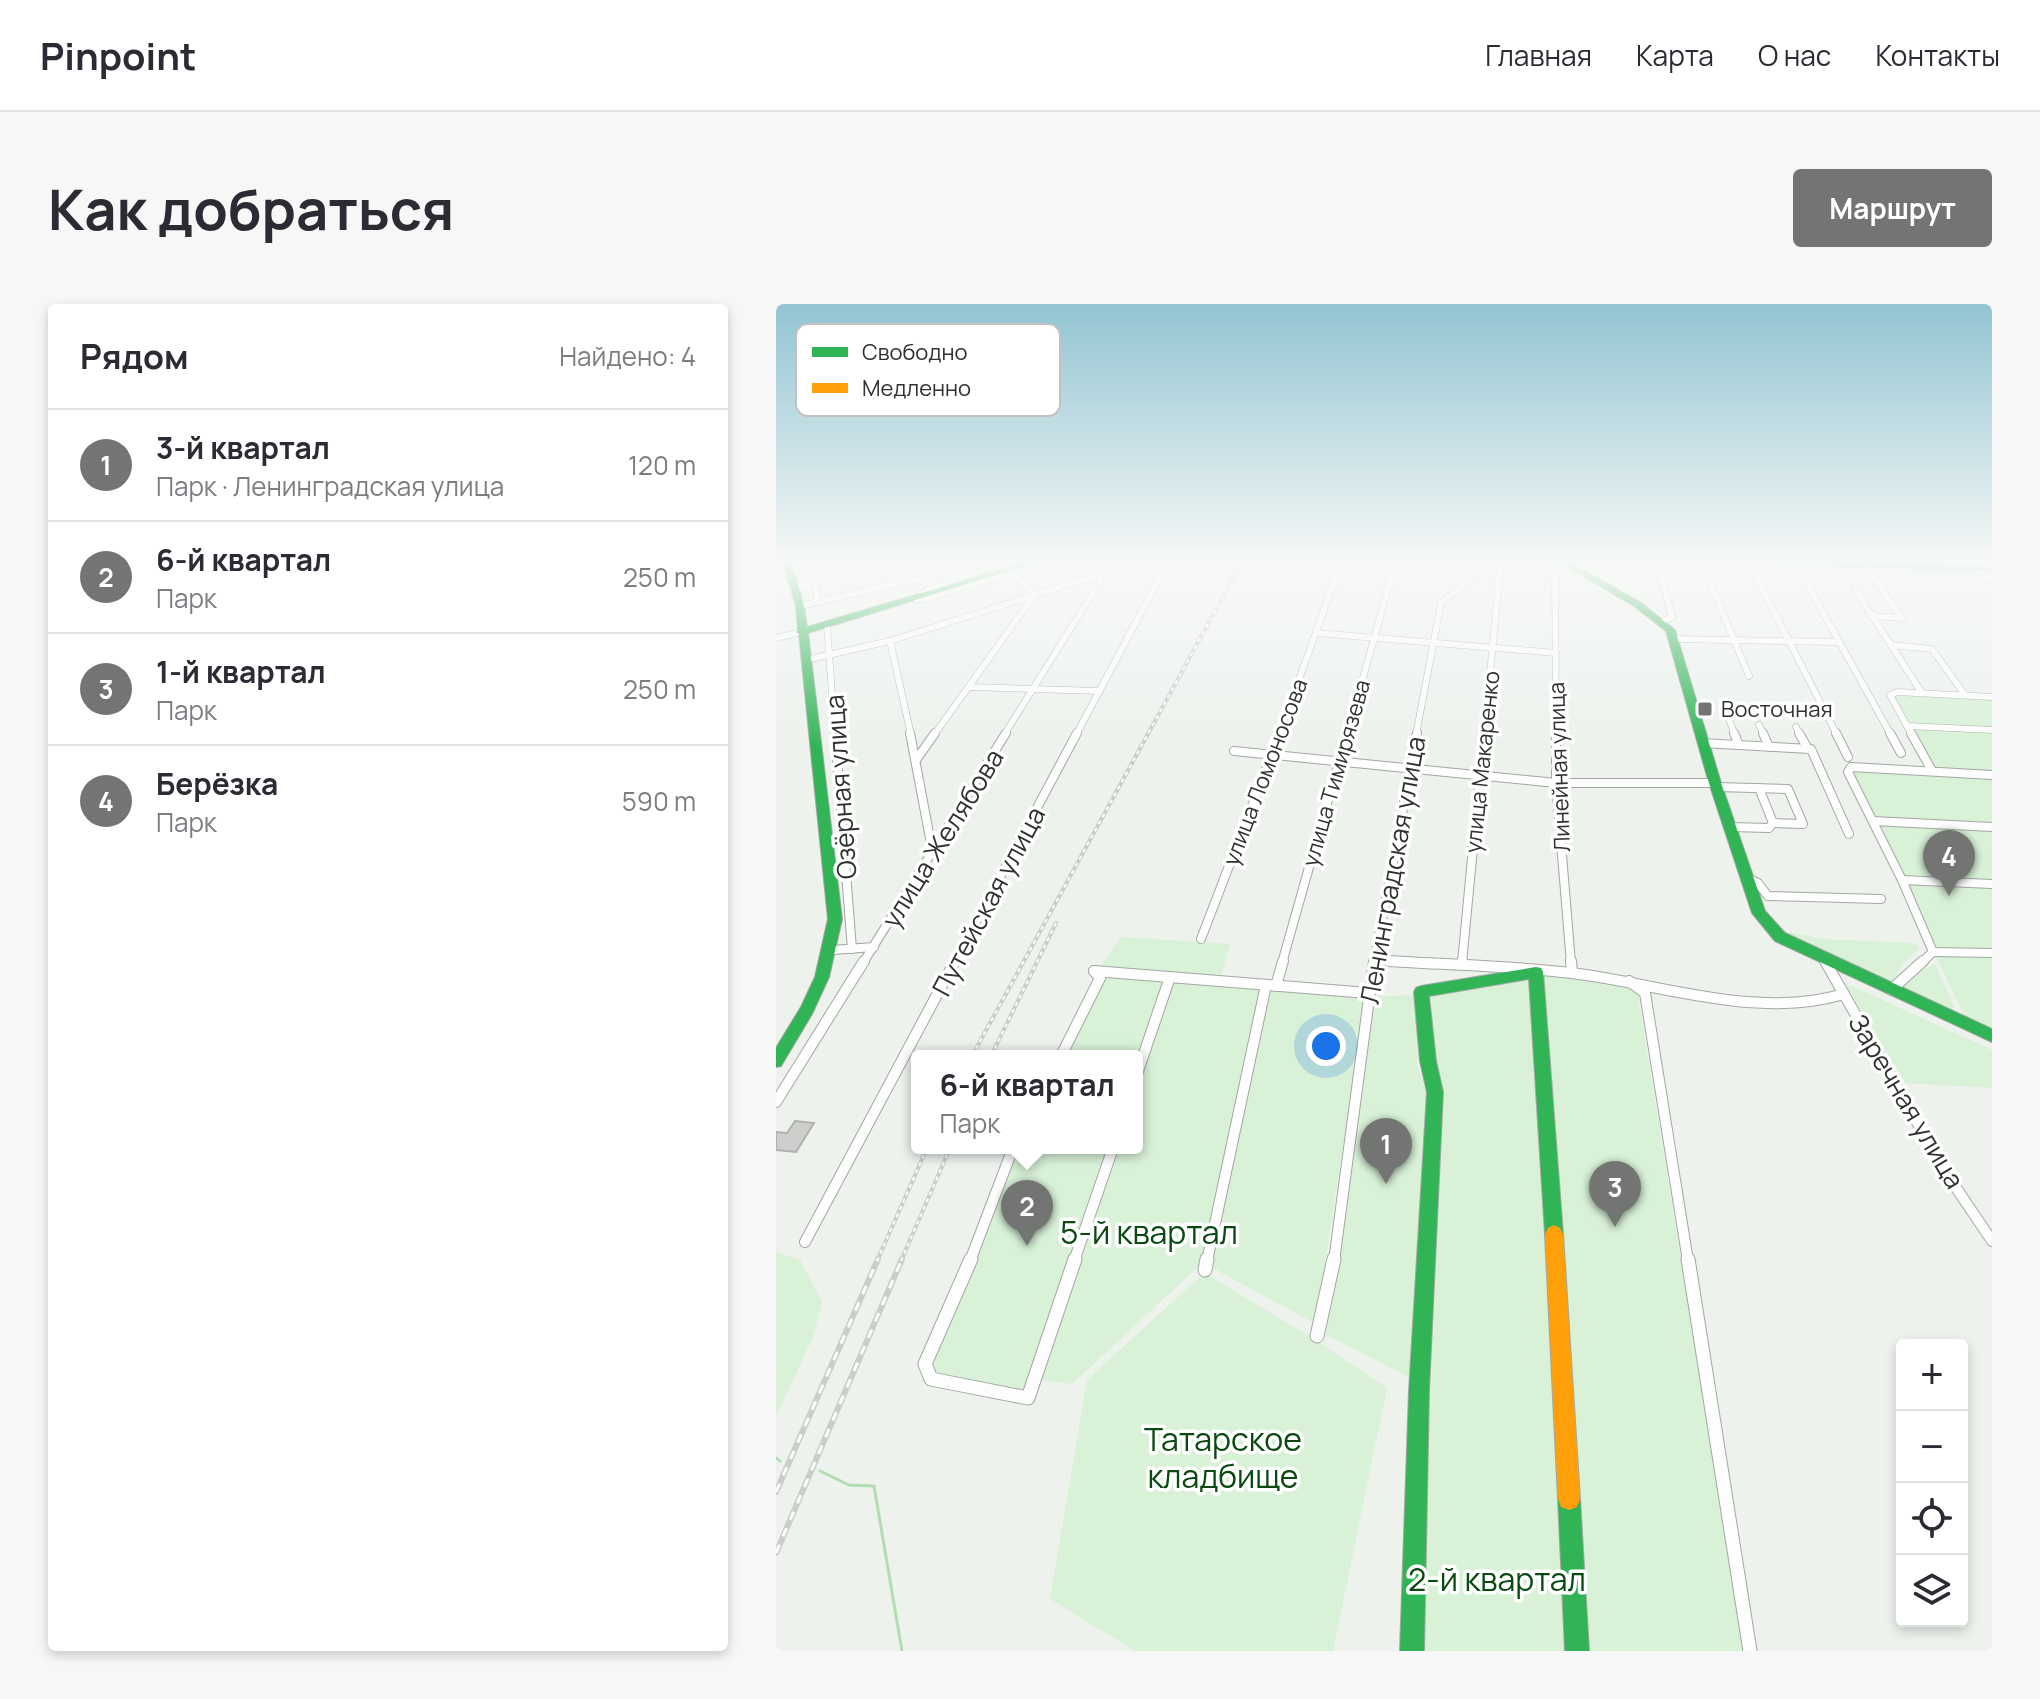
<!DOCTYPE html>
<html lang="ru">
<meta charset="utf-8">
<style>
:root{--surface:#fff;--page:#f7f7f7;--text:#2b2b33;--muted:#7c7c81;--line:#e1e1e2;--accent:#727572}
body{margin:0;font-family:Manrope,sans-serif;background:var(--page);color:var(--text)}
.controls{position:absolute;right:24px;bottom:24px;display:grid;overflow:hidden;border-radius:8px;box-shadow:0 4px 12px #0003}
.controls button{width:72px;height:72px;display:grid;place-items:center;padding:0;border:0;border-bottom:2px solid var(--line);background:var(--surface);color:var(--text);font:40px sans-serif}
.you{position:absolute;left:550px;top:742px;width:28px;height:28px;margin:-20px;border:6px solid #fff;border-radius:50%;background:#1a73e8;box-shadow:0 0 0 12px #1a73e833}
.badge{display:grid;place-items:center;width:52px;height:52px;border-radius:50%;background:var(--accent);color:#fff;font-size:26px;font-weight:700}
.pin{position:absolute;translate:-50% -66px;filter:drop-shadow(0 2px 4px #0008)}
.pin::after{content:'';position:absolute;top:42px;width:28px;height:24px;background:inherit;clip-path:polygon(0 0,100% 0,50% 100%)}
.popup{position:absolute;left:135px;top:746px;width:232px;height:104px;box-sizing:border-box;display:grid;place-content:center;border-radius:8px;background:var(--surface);filter:drop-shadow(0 2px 6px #0005);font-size:26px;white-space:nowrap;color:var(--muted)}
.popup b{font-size:30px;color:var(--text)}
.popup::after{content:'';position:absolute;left:50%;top:100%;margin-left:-16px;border:16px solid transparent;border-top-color:var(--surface)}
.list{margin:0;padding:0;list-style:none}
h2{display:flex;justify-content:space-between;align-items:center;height:104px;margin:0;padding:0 32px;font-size:34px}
h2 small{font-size:26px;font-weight:400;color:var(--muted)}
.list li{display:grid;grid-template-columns:52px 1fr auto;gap:24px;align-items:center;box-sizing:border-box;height:112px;padding:0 32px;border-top:2px solid var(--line)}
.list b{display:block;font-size:30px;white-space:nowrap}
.list p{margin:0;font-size:26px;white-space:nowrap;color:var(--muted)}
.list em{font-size:26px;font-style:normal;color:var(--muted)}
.icon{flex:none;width:44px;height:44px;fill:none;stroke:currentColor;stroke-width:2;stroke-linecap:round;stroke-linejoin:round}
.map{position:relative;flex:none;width:1216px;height:1347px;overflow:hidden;border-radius:8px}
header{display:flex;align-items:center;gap:48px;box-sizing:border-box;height:112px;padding:0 40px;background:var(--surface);border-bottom:2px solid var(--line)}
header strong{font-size:38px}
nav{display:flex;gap:44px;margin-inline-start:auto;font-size:28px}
.intro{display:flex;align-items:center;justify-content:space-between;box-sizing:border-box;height:192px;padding:0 48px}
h1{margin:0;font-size:56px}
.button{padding:20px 36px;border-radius:8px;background:var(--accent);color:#fff;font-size:28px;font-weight:700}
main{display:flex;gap:48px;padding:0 48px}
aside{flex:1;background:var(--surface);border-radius:8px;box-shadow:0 4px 12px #0003}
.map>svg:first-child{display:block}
.green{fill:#d8f1d7}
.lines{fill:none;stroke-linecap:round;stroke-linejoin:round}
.stream{stroke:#b2ddb1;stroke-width:3}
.building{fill:#cecfcd;stroke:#b0b1ae;stroke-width:2}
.street-far3-casing{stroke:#a4a7a4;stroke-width:7}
.street-far2-casing{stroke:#a4a7a4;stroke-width:10}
.street-far1-casing{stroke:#a4a7a4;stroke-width:12}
.street-casing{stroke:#a4a7a4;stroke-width:15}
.fast-casing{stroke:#a4a7a4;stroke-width:2}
.slow-casing{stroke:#a4a7a4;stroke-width:2}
.street-far3{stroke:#fcfdfc;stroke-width:6}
.street-far2{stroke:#fcfdfc;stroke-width:8}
.street-far1{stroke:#fcfdfc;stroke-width:10}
.street{stroke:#fcfdfc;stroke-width:13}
.fast{fill:#30b455;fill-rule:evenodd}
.slow{fill:#ff9f0a;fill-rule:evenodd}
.rail-far1-casing{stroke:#cbcccb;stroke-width:4}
.rail-casing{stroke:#cbcccb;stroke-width:6}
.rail-far1{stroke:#fff;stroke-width:2;stroke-dasharray:4;stroke-linecap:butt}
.rail{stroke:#fff;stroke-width:3;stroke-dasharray:9;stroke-linecap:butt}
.poi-dot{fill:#727572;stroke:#fff;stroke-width:3}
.labels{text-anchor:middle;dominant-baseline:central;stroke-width:7;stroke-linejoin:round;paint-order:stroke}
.far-poi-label{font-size:22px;fill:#2f322f;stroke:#fff;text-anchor:start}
.far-street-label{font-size:22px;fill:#2f322f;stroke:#fff}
.street-label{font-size:26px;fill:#2f322f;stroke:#fff}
.near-park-label{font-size:32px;fill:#094a10;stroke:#fff}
.key{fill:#fff;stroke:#c1c2c1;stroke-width:2}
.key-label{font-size:22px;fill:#2f322f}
</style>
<header>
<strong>Pinpoint</strong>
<nav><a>Главная</a><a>Карта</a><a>О нас</a><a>Контакты</a></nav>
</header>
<div class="intro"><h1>Как добраться</h1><a class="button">Маршрут</a></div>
<main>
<aside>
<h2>Рядом<small>Найдено: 4</small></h2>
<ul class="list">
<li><span class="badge">1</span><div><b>3-й квартал</b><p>Парк · Ленинградская улица</p></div><em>120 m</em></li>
<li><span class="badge">2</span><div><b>6-й квартал</b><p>Парк</p></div><em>250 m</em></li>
<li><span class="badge">3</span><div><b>1-й квартал</b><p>Парк</p></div><em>250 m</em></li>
<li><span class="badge">4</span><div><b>Берёзка</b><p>Парк</p></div><em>590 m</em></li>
</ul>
</aside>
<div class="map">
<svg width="1216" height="1347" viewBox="0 0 1216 1347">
<rect width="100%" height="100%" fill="#edf2ed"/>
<g class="green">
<polygon points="1116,389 1216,393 1216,727 1190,715 1072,468 1075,463 1155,467"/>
<polygon points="1014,628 1045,635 1138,639 1143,645 1126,660 1116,680 1012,632"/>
<polygon points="345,633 454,640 444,675 322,666"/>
<polygon points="1159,660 1179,704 1171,706 1122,683 1130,674"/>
<polygon points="328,670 391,675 361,762 361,752 288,752"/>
<polygon points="763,670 852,681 862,691 968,1347 805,1347"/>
<polygon points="712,676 758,677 796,1347 643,1347 668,789 657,760 656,688"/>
<polygon points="395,677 484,682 428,957 296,1080 261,1075 338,844 361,844 361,777"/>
<polygon points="1069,679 1216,746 1216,784 1129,779"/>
<polygon points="493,684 590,691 540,1020 433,962"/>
<polygon points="643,691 641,762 652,789 641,1077 546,1029 596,692"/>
<polygon points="244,844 333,844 249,1089 161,1071 155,1057"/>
<polygon points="0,948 24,956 46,998 37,1033 0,1112"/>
<polygon points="428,969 535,1033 611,1084 557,1347 359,1347 274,1295 311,1076"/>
</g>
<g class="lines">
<g class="stream">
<polyline points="0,1154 4,1157"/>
<polyline points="44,1167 73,1181 98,1182 126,1347"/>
</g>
</g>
<polygon class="building" points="19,817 38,819 20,848 0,846 0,828 11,829"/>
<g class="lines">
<g class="street-far3-casing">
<g id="street-far3">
<polyline points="37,256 42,275 39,279 42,298"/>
<polyline points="779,256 780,431"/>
<polyline points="881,256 896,313 886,318"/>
<polyline points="1188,256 1190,264"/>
<polyline points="925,257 973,372"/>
<polyline points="11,259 29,256"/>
<polyline points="973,259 1061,431"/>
<polyline points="1020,260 1115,431"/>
<polyline points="1090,263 1126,314 1096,312"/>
<polyline points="1197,265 1216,276"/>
<polyline points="42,275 127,256"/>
<polyline points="20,283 39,279"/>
<polyline points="1078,284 1146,389"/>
<polyline points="140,296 150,286 234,256"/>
<polyline points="145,296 280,256"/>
<polyline points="24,302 141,275 205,256"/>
<polyline points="51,321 59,431"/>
<polyline points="541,329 780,349"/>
<polyline points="0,334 25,328"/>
<polyline points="898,335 1062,338"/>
<polyline points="114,337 135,431"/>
<polyline points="1115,341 1156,345 1189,391"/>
<polyline points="30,356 114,337 344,264 391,260"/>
<polyline points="195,383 324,387"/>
<polyline points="1216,393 1121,388 1114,391 1131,422 1216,426"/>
<polyline points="954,418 959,431"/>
<polyline points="983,421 988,431"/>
<polyline points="1131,422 1136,431"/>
<polyline points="1020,423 1024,431"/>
<polyline points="158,431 259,290 235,269"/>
<polyline points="228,431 330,268"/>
<polyline points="300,431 393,256"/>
<polyline points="503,431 566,256"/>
<polyline points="571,431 620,256"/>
<polyline points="640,431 665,299 693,277 697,256"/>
<polyline points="708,431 725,256"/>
</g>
</g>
<g class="street-far2-casing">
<g id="street-far2">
<polyline points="59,429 76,645"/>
<polyline points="134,429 157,550"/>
<polyline points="780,429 780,479 795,659"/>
<polyline points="958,429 963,441"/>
<polyline points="987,429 993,443"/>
<polyline points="1023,429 1032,445"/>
<polyline points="1060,429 1072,453"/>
<polyline points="1114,429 1125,449"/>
<polyline points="1135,429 1156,467"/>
<polyline points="926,439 1035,445 1073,530"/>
<polyline points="458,447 780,479 939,479"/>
<polyline points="140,456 159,429"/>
<polyline points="941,483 1012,485 1027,520 997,519"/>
<polyline points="1097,517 1216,523"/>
<polyline points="954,523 993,524 997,519 983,484"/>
<polyline points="972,574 982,579 992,592 1105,595"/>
<polyline points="1126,576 1216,580"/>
<polyline points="425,635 504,429"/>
<polyline points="56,646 98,643"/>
<polyline points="1157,648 1216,649"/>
<polyline points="599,656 644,659"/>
<polyline points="1048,656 1050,659"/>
<polyline points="87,659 230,429"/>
<polyline points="178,659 301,429"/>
<polyline points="506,659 571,429"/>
<polyline points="598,659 641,429"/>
<polyline points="686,659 708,429"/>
<polyline points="1145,659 1157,648 1126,576 1072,468 1075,463 1216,471"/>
</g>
</g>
<g class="street-far1-casing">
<g id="street-far1">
<path d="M613,657C674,661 736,662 796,669C885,680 980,716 1068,690"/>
<polyline points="795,657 796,669"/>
<polyline points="1049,657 1170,869 1216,937"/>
<polyline points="686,660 686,657"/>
<polyline points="318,667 592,689"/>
<polyline points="853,677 869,689 912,957"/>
<polyline points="500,682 507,657"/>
<polyline points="1115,686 1147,657"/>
<polyline points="285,752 324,674 318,667"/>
<polyline points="361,770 394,673"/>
<polyline points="0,798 88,657"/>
<polyline points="29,938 179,657"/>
<polyline points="194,957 237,844"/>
<polyline points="298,957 337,844"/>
<polyline points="431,957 490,681"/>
<polyline points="558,957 598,657"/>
</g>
</g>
<g class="street-casing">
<g id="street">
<polyline points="195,955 149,1060 155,1075 252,1094 299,955"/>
<polyline points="912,955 974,1347"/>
<polyline points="429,966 431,955"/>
<polyline points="541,1032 558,955"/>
</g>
</g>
<g class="fast-casing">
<g id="fast">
<polygon points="6,256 14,256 28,302 31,323 257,256 269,256 32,329 66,615 53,673 36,710 5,762 0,763 0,744 25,703 39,673 52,615 23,330 20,328 22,326 20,302"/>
<polygon points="779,256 789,256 864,298 899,326 945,479 989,607 1009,629 1216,725 1216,738 999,637 976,609 933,479 890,327 858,302"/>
<polygon points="908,256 991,256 1216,263 1216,267 912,258"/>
<polygon points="760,663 765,664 767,668 787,930 784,936 778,939 772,936 769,930 753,675 653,692 660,757 667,788 653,1087 648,1347 624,1347 633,1087 651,788 644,757 638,688 640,684 645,682"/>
<polygon points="793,1184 801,1187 804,1195 813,1347 789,1347 782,1195 785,1187"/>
</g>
</g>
<g class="slow-casing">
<polygon id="slow" points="778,921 784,924 787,930 804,1195 801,1203 793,1206 785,1203 782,1195 769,930 772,924"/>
</g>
<use href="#street-far3" class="street-far3"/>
<use href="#street-far2" class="street-far2"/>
<use href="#street-far1" class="street-far1"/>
<use href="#street" class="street"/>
<use href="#fast" class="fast"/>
<use href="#slow" class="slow"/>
<g class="rail-far1-casing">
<g id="rail-far1">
<polyline points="196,752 467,256"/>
<polyline points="215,752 280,619"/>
<polyline points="101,957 151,844"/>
<polyline points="125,957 174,844"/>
</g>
</g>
<g class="rail-casing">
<g id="rail">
<polyline points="0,1188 102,955"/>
<polyline points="0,1249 126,955"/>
</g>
</g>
<use href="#rail-far1" class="rail-far1"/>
<use href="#rail" class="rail"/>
</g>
<linearGradient id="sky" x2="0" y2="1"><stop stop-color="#92c4d2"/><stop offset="0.58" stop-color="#f7f9f7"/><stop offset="1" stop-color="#f7f9f7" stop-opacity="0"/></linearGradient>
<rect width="1216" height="445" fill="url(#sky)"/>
<rect class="poi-dot" x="921" y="397" width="16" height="16" rx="4"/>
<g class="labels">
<g class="far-poi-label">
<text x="945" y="405">Восточная</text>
</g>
<g class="far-street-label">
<text transform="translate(706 458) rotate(-84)">улица Макаренко</text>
<text transform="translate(783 463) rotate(-92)">Линейная улица</text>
<text transform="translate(489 468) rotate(-69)">улица Ломоносова</text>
<text transform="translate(560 469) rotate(-74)">улица Тимирязева</text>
</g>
<g class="street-label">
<text transform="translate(64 483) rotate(-94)">Озёрная улица</text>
<text transform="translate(166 534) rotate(-58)">улица Желябова</text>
<text transform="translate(616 566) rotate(-80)">Ленинградская улица</text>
<text transform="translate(212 597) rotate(-62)">Путейская улица</text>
<text transform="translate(1131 797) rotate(59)">Заречная улица</text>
</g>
<g class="near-park-label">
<text x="373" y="928">5-й квартал</text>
<text x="447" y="1135">Татарское<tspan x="447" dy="37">кладбище</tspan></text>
<text x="721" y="1275">2-й квартал</text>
</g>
</g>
<rect x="20" y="20" width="264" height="92" rx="12" class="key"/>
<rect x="36" y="43" width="36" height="10" fill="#30b455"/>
<rect x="36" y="79" width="36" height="10" fill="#ff9f0a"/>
<g class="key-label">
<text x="86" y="56">Свободно</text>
<text x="86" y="92">Медленно</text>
</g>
</svg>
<div class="controls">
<button>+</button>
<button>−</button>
<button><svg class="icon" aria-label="locate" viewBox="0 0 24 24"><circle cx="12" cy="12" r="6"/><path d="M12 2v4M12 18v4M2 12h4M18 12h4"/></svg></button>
<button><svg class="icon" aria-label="layers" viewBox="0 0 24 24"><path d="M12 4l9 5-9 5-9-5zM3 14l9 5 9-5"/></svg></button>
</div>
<div class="you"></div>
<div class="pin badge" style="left:610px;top:880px">1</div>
<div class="pin badge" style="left:251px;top:942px">2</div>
<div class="popup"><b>6-й квартал</b>Парк</div>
<div class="pin badge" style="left:839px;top:923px">3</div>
<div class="pin badge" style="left:1173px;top:592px">4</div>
</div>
</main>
